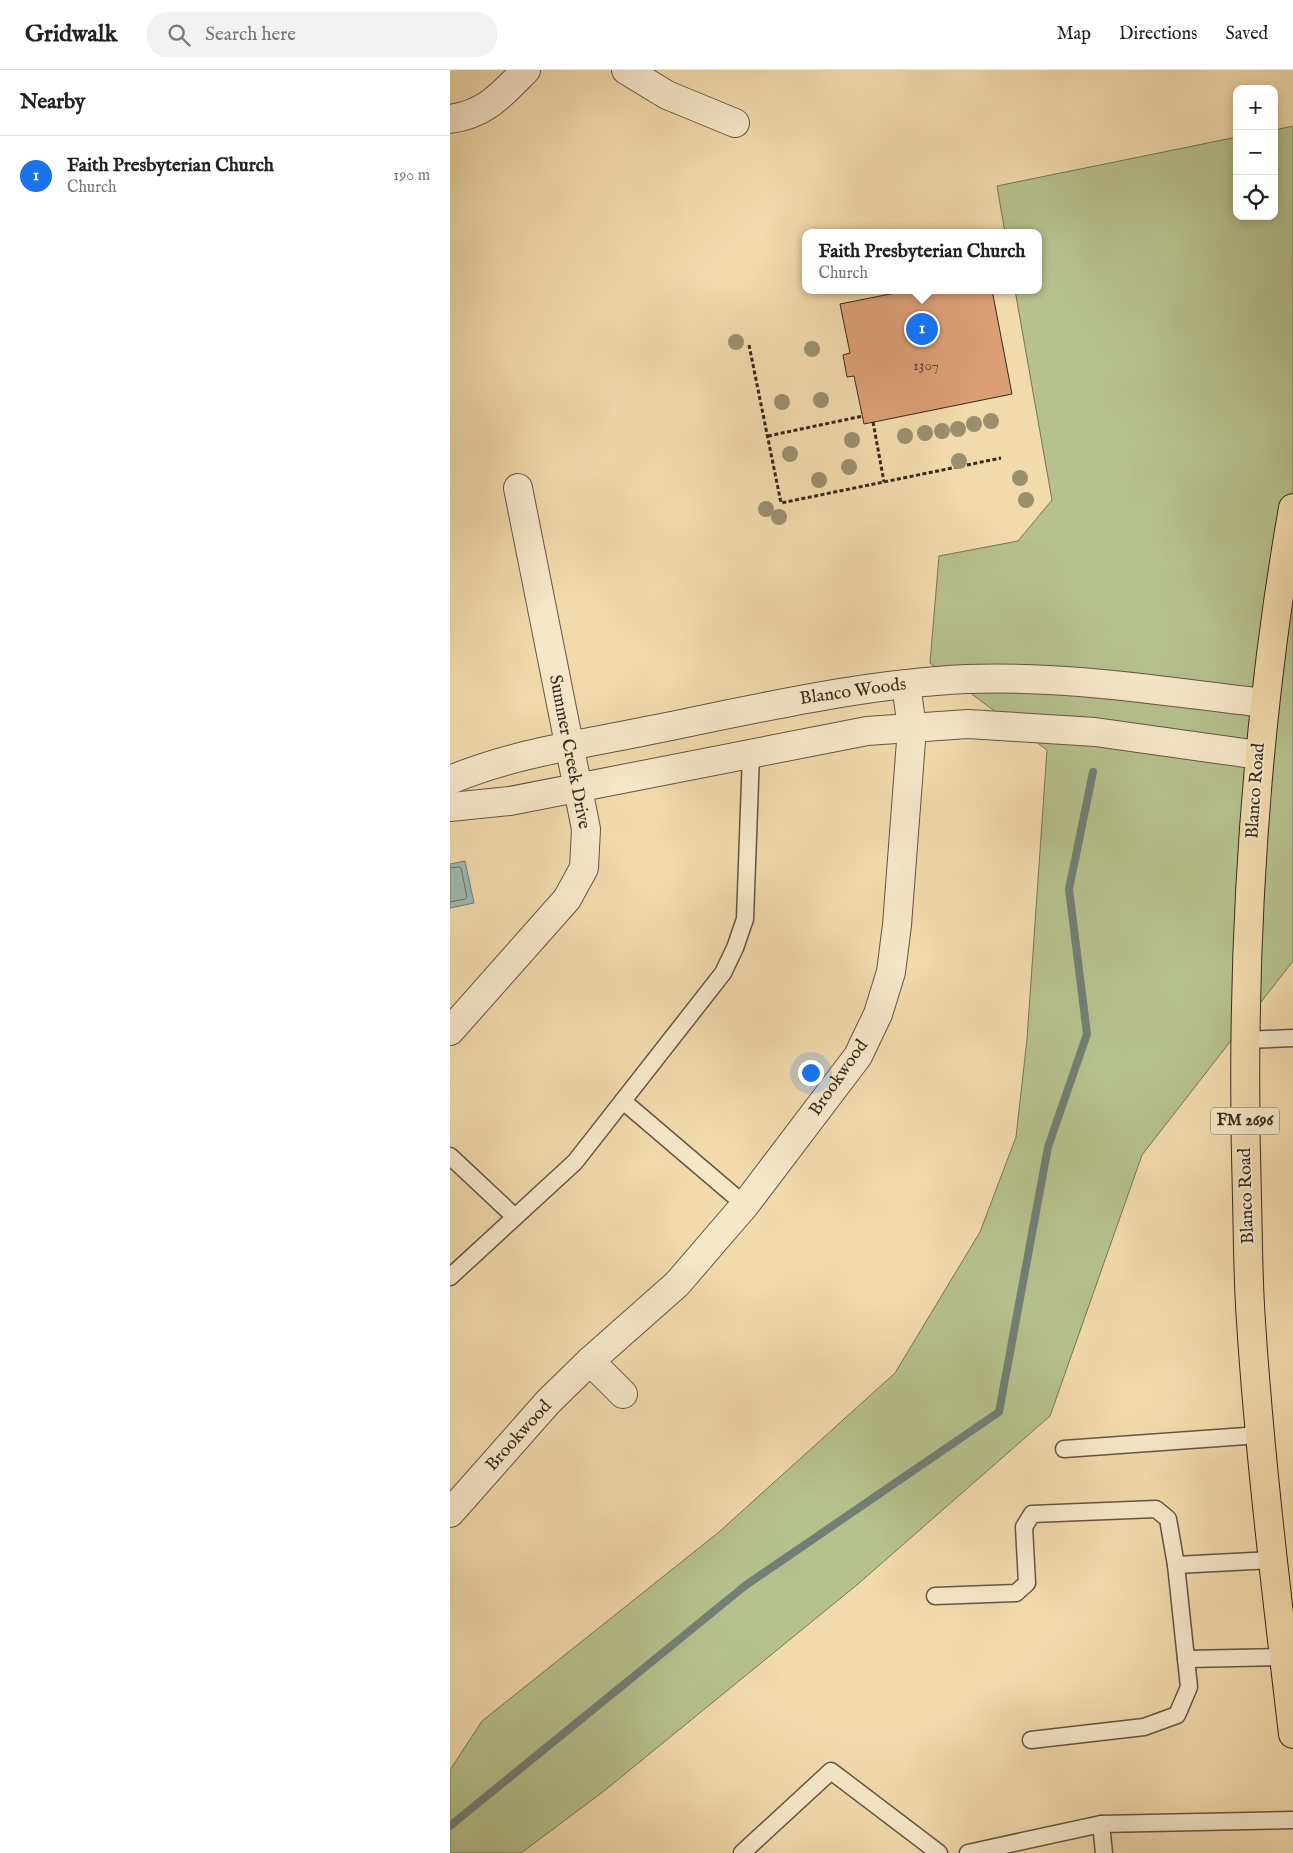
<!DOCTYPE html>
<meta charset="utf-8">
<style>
:root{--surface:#fff;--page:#f2f2f2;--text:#222;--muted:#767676;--line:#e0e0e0;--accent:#1a73e8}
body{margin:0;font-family:"IM FELL English",serif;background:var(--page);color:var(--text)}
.controls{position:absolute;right:15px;top:15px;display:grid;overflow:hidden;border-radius:10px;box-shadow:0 2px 12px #0003}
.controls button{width:45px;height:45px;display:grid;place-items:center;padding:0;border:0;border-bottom:1px solid var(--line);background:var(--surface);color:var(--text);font:25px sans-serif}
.you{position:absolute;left:360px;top:1002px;width:18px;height:18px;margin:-12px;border:4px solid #fff;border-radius:50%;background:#1a73e8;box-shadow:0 0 0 8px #1a73e833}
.badge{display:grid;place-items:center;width:32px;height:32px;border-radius:50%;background:var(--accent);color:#fff;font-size:16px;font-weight:700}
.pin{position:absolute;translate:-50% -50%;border:2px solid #fff;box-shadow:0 1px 5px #0006}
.popup{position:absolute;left:352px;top:159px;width:240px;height:65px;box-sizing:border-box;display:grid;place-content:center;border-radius:10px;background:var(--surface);filter:drop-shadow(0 1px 4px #0005);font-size:16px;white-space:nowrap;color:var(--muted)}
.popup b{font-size:19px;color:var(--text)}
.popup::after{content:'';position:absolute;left:50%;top:100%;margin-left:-10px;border:10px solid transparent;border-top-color:var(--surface)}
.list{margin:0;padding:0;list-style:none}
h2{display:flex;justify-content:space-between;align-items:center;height:65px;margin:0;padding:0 20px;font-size:21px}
h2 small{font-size:16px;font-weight:400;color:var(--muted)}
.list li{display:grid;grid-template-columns:32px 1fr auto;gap:15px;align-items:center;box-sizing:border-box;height:80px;padding:0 20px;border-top:1px solid var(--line)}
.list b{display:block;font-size:19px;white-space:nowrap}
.list p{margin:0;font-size:16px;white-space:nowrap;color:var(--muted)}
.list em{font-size:16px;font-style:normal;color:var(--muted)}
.icon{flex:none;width:28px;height:28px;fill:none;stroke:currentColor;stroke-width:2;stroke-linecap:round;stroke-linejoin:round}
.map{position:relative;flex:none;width:843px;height:1783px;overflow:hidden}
header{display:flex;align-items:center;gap:30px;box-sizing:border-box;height:70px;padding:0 25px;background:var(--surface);border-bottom:1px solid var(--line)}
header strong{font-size:24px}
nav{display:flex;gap:28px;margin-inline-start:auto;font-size:18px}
.search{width:350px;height:45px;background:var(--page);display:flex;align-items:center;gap:12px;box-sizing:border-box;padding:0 18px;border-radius:20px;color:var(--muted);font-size:19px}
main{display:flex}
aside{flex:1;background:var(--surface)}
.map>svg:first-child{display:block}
.green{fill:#b6c18d;stroke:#767555}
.water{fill:#9cb9b1;stroke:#737f76}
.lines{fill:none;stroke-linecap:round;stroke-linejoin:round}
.shore{stroke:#687167;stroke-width:1}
.stream{stroke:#737f76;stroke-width:8}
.building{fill:#dc9e77;stroke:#35291d}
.lane-casing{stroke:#645541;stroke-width:19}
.street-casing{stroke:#645541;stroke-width:30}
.primary-casing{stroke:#35291d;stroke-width:30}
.path{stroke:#35291d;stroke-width:3;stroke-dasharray:4 2.5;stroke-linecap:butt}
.lane{stroke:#f6e7c9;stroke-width:16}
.street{stroke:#f6e7c9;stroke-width:28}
.primary{stroke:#f1daac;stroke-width:28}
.tree{fill:#9b8e6d}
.labels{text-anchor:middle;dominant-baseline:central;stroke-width:4;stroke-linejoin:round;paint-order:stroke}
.number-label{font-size:15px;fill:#5f4634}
.shield{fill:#f6e7c9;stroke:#6f6251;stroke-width:1}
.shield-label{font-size:16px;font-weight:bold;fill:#35291d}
.street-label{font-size:18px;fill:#35291d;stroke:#f6e7c9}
</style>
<header>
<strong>Gridwalk</strong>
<div class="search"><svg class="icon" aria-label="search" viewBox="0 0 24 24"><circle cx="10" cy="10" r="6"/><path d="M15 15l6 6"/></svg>Search here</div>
<nav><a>Map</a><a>Directions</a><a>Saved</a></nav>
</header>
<main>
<aside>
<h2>Nearby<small></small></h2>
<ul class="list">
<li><span class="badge">1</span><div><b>Faith Presbyterian Church</b><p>Church</p></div><em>190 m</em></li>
</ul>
</aside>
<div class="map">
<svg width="843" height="1783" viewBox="0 0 843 1783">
<rect width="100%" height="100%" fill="#f1daac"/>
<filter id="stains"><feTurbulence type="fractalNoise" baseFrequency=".004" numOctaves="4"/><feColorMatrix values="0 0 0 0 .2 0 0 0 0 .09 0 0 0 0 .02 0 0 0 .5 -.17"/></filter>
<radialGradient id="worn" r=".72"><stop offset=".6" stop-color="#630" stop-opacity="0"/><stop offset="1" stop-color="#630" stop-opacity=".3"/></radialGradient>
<polygon class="green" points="843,56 843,891 692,1085 600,1346 408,1514 154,1721 71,1783 0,1783 0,1700 32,1651 269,1462 445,1303 530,1162 566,1067 577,969 597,680 480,593 489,486 568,471 602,430 565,220 588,220 588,163 555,163 547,116 787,67 787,146 824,146 824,60"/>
<polygon class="water" points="15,791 24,833 0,838 0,794"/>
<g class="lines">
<polyline class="shore" points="0,798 9,797 11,798 17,827 15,829 0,832"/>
<polyline class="stream" points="0,1756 296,1515 549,1342 598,1077 637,964 619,819 643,702"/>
</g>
<polygon class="building" points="460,220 542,220 562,324 414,354 404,306 397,307 393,285 400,283 390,234"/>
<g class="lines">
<g class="lane-casing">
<g id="lane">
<polyline points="795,970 843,968"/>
<polyline points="173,1031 295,1135"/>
<polyline points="0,1086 65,1147"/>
<polyline points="0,1207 125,1092 273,903 285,878 295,849 301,684"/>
<polyline points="614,1379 810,1365"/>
<polyline points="485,1526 566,1523 577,1513 574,1457 582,1444 706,1439 718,1449 726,1495 823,1490"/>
<polyline points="736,1589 834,1587"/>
<polyline points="581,1670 694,1657 727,1645 739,1617 726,1495"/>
<polyline points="651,1754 654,1783"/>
<polyline points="292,1783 381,1701 489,1783"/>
<polyline points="518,1783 651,1754 843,1750"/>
</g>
</g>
<g class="street-casing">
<g id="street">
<polyline points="176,0 217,25 285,53"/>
<path d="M0,49C36,44 51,25 76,0"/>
<path d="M0,710C64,683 134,674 201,660C306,639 410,614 517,609C616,605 716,622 815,633"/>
<polyline points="0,737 60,731 417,661 518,654 645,662 809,685"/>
<polyline points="0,961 117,829 134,798 136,759 68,418"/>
<polyline points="140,1291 173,1324"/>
<polyline points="0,1443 98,1332 140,1291 227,1214 295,1135 408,986 428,944 441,902 447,855 462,658 456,614"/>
</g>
</g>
<g class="primary-casing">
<path id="primary" d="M843,438C803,666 790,897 797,1128C798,1169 798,1211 801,1252C810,1390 827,1527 843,1664"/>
</g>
<g class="path">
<polyline points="299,275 331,433 551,388"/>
<polyline points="423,352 434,412"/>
<polyline points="318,366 413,346"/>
</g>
<use href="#lane" class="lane"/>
<use href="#street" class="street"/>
<use href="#primary" class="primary"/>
</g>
<g class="tree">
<circle cx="286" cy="272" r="8"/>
<circle cx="362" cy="279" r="8"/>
<circle cx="371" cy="330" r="8"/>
<circle cx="332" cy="332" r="8"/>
<circle cx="541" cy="351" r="8"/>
<circle cx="524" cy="354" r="8"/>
<circle cx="508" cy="359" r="8"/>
<circle cx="492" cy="361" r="8"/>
<circle cx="475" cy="363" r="8"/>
<circle cx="455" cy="366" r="8"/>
<circle cx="402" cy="370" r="8"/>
<circle cx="340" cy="384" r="8"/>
<circle cx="509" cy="391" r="8"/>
<circle cx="399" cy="397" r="8"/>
<circle cx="570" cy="408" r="8"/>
<circle cx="369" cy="410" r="8"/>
<circle cx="576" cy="430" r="8"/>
<circle cx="316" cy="439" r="8"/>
<circle cx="329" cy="447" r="8"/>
</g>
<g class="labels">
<g class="number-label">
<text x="476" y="295">1307</text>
</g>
<rect class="shield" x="761" y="1037.5" width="68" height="27" rx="4"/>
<g class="shield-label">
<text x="795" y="1051">FM 2696</text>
</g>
<g class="street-label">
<text transform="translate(403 622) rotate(-8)">Blanco Woods</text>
<text transform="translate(119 682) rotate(79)">Summer Creek Drive</text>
<text transform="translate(806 721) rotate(-86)">Blanco Road</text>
<text transform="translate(389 1008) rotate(-55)">Brookwood</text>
<text transform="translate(797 1126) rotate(-92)">Blanco Road</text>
<text transform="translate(69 1366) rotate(-48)">Brookwood</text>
</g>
</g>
<rect width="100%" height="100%" filter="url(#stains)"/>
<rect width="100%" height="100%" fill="url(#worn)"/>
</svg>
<div class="controls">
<button>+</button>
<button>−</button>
<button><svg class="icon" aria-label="locate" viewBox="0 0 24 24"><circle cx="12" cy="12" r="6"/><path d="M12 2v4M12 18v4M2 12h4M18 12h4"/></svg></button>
</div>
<div class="you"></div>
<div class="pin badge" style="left:472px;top:259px">1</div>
<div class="popup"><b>Faith Presbyterian Church</b>Church</div>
</div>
</main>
